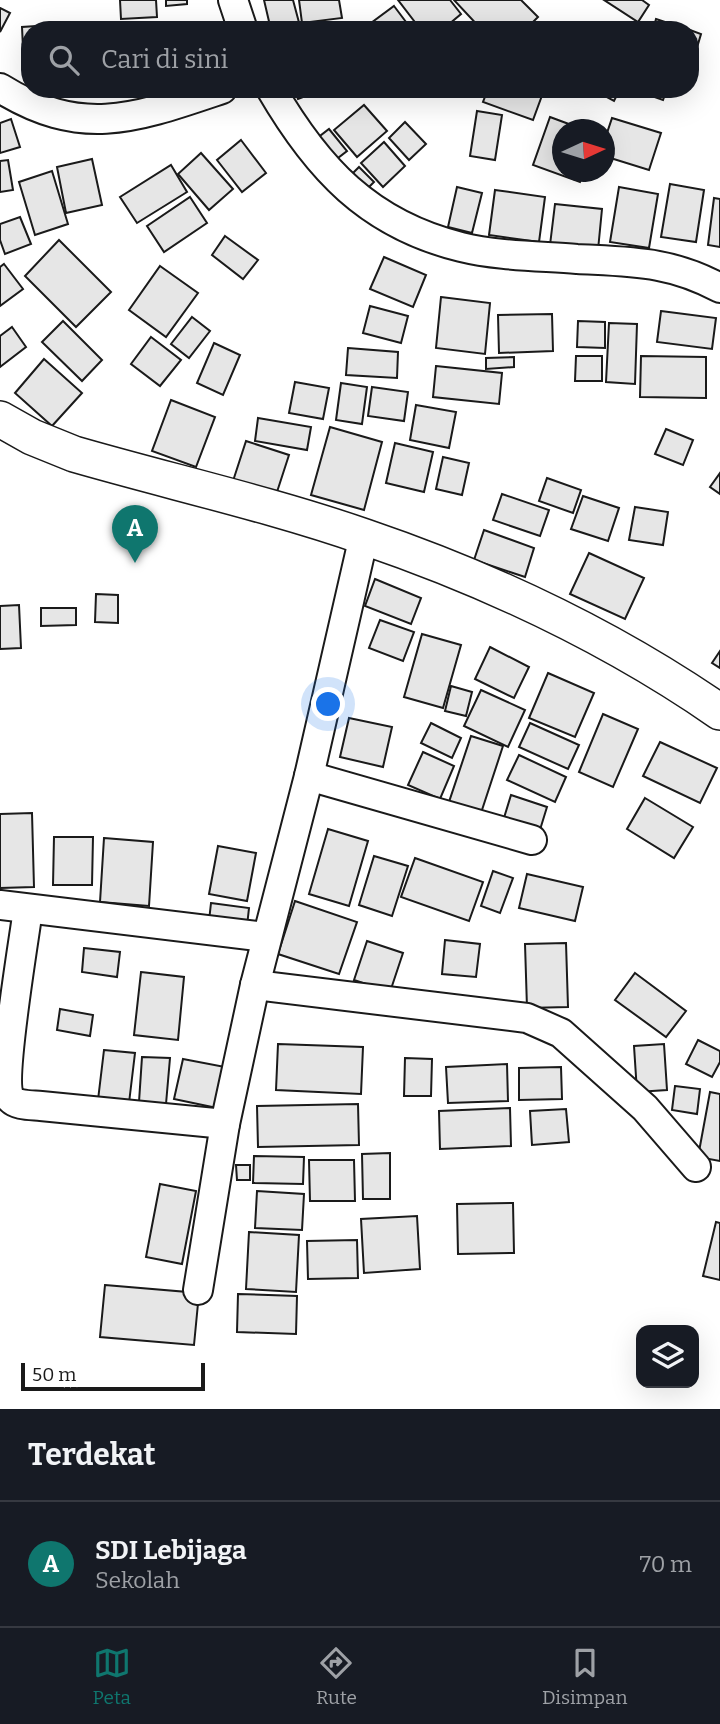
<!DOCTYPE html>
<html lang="id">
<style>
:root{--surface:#171b24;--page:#242831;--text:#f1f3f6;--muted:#9ea1a6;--line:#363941;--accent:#0f766e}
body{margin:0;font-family:Bitter,serif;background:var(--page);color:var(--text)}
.controls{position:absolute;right:21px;bottom:21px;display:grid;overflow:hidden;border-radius:14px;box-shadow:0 7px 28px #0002}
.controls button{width:63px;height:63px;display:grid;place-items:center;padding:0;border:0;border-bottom:2px solid var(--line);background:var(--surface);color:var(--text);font:35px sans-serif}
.compass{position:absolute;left:552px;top:119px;width:63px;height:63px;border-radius:50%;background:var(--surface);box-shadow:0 7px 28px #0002;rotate:86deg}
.scale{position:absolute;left:21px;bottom:18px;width:184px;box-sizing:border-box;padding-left:7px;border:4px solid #1a1a1a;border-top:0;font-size:19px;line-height:24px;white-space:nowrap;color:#1a1a1a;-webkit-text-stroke:5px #fff;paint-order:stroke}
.you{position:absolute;left:329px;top:705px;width:24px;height:24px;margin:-18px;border:5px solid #fff;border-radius:50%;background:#1a73e8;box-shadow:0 0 0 10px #1a73e833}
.badge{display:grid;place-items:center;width:46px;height:46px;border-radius:50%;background:var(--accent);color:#fff;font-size:23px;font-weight:700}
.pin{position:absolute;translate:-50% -58px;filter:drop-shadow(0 2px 4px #0008)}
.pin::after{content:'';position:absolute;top:37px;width:24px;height:21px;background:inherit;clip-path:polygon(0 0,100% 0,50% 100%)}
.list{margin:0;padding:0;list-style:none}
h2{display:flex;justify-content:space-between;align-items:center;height:91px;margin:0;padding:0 28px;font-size:30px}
h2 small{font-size:23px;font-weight:400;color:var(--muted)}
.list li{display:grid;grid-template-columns:46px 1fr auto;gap:21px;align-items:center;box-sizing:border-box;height:126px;padding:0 28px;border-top:2px solid var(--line)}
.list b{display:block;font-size:26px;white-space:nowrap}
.list p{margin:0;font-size:23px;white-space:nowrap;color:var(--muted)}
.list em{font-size:23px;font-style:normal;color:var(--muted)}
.icon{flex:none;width:38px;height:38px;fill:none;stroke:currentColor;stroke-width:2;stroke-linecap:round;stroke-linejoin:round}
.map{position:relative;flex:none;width:720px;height:1409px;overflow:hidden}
.search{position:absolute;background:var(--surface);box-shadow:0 7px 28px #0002;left:21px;right:21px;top:21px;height:77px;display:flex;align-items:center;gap:18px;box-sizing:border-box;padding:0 24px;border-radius:28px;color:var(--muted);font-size:26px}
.sheet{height:217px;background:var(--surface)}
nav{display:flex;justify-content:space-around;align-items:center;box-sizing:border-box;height:98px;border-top:2px solid var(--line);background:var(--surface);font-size:19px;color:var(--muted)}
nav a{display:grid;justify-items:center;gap:4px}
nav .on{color:var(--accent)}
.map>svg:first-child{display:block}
.building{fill:#e6e6e6;stroke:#1a1a1a;stroke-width:2}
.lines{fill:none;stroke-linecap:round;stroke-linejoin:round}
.minor-casing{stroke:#1a1a1a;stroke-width:32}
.major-casing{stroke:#1a1a1a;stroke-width:38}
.minor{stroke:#fff;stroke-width:28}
.major{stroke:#fff;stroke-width:35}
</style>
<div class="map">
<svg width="720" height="1409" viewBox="0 0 720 1409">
<rect width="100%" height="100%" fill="#fff"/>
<g class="building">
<polygon points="120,0 156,0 157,17 121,19"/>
<polygon points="166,0 187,0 187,4 166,6"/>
<polygon points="264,0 293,0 301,30 271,30"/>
<polygon points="299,0 339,0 342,18 302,23"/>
<polygon points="398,0 450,0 461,14 442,30 421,30"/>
<polygon points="454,0 521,0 538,17 525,30 482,30"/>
<polygon points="604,0 642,0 649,5 638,22"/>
<polygon points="394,6 412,30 376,30 371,23"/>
<polygon points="0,8 10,13 0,32"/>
<polygon points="656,19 689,30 653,30"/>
<polygon points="52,25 53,30 30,30 30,70 24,70 22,27"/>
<polygon points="690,30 701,34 693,61 690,60"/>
<polygon points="67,89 109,89 109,92 67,96"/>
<polygon points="140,89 191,89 143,104"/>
<polygon points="294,89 324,89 298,99"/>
<polygon points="488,89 543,89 544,90 533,120 483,102"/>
<polygon points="592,89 620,89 614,101"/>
<polygon points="632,89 667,89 663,100"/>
<polygon points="364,105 387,131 357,157 334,130"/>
<polygon points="477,111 502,115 495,160 470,156"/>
<polygon points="550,117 585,130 562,130 562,172 584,172 580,182 533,165"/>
<polygon points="612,118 661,133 649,170 604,156 604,142"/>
<polygon points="11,119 20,147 0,153 0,123"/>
<polygon points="405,122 426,144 409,160 389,138"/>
<polygon points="329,129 347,151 334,161 316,139"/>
<polygon points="241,140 266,173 242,192 217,160"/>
<polygon points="384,142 405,166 383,187 361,163"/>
<polygon points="201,153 233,189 209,210 178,174"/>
<polygon points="92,159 102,205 66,213 57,167"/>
<polygon points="8,160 13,190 0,192 0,161"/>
<polygon points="171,165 187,192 137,223 120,197"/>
<polygon points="359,167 374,182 363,193 348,178"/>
<polygon points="52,171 68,224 35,235 19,182"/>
<polygon points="670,184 704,190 696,242 661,237"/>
<polygon points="457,187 482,193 472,233 448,227"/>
<polygon points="619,187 658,194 649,248 610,242"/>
<polygon points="495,190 545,197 539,242 489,235"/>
<polygon points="190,197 207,223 164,252 147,226"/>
<polygon points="714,198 720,199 720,247 708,245"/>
<polygon points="555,204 602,209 598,250 550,245"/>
<polygon points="20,217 31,244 5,254 0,240 0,224"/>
<polygon points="225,236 258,260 243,279 212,255"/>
<polygon points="59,240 111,292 76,327 25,276"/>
<polygon points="384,257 426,275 413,307 370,289"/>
<polygon points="4,264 23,289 0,306 0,267"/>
<polygon points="160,266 198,293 166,337 129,310"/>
<polygon points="441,297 490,303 485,354 436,348"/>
<polygon points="370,306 408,316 401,343 363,333"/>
<polygon points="661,311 716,318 712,349 657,342"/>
<polygon points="552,314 553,351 499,353 498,315"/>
<polygon points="192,317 210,331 189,358 171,344"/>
<polygon points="63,321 102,360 82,381 42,342"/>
<polygon points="578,321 605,322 605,348 577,347"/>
<polygon points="609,323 637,324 635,384 606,382"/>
<polygon points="12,327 26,347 0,367 0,336"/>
<polygon points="151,337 181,360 160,386 131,364"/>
<polygon points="214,343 240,355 223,395 197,383"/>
<polygon points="348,348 398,352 397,378 346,375"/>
<polygon points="576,356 602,356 602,381 575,381"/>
<polygon points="641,356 706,357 706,398 640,397"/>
<polygon points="514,357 514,367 486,369 486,358"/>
<polygon points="44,359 82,393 52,426 15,393"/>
<polygon points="436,366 502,373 499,404 433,397"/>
<polygon points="295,382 329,388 323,419 289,413"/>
<polygon points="341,383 367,387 362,424 336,420"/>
<polygon points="372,387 408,392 404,421 368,416"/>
<polygon points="171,400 215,417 196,467 152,451"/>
<polygon points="416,405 456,412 449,448 410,440"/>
<polygon points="258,418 311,427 307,450 255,441"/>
<polygon points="330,427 382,442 364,510 311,495"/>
<polygon points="666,429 693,440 683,465 655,454"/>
<polygon points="246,441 289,455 276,495 233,481"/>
<polygon points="395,443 433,452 424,492 386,483"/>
<polygon points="443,457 469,463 462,495 436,489"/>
<polygon points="720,473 720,494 710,487"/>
<polygon points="547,478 581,490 573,513 539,501"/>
<polygon points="502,494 549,510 540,536 493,520"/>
<polygon points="583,496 619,508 608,541 571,529"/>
<polygon points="635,507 668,512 663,545 629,540"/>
<polygon points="484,530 534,548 525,577 474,560"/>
<polygon points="589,553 644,578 625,619 570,594"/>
<polygon points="375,579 421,598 411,624 365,606"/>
<polygon points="96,594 118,595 118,623 95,622"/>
<polygon points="19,605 21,648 0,649 0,606"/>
<polygon points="41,608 76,608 76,625 41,626"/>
<polygon points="380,620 414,632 403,661 369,648"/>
<polygon points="422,634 461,645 443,708 404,697"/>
<polygon points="490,647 529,667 514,698 475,679"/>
<polygon points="720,651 720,668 712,663"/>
<polygon points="548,673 594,693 575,737 529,718"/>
<polygon points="451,686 472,692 466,716 445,711"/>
<polygon points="481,690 525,710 508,747 464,726"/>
<polygon points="603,714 638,729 613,787 579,772"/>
<polygon points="349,718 392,727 383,767 340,757"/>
<polygon points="431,723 461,738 452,758 421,743"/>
<polygon points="530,723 579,745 568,769 519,747"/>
<polygon points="471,736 503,746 481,813 449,802"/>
<polygon points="660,742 717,768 700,803 643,776"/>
<polygon points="423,752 454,766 440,799 408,785"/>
<polygon points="519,755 566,777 555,802 507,780"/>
<polygon points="511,795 547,807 539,833 503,821"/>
<polygon points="645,798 693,827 674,858 627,829"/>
<polygon points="32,813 34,887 0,888 0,814"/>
<polygon points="328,829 368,841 349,906 309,894"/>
<polygon points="54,837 93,837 92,885 53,885"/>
<polygon points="104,838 153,842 149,906 100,902"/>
<polygon points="218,846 256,853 247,901 209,894"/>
<polygon points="374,856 408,866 392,916 359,905"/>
<polygon points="415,858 483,882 469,921 401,897"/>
<polygon points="493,871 513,878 500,913 481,906"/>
<polygon points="527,874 583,887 575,921 519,908"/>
<polygon points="295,901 357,922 339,974 278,954"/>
<polygon points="211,903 249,908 247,926 209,921"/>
<polygon points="445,940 480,944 476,977 442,974"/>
<polygon points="367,941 403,953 390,992 354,980"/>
<polygon points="566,943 568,1007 527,1008 525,944"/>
<polygon points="84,948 120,952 117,977 82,972"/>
<polygon points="141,972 184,977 178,1040 134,1035"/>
<polygon points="635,973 686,1011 666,1037 615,1000"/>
<polygon points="60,1009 93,1015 90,1036 57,1030"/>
<polygon points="698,1040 720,1051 720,1062 712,1077 686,1064"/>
<polygon points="278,1044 363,1047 361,1094 276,1090"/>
<polygon points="664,1044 667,1090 637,1092 634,1046"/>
<polygon points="104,1050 135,1053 129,1103 98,1100"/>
<polygon points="142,1057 170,1058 166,1104 139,1102"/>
<polygon points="405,1058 432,1059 431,1096 404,1096"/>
<polygon points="183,1059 225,1067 217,1108 174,1099"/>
<polygon points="507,1064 508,1101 448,1103 446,1067"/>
<polygon points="561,1067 562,1099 519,1100 519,1068"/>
<polygon points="675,1086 700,1089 697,1114 672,1110"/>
<polygon points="710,1092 720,1094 720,1161 698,1157"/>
<polygon points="358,1104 359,1145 258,1147 257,1106"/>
<polygon points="510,1108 511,1146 440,1149 439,1111"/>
<polygon points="566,1109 569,1142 532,1145 530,1111"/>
<polygon points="390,1153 390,1199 363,1199 362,1154"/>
<polygon points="254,1156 304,1157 303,1184 253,1183"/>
<polygon points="309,1160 354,1160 355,1201 310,1201"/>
<polygon points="236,1165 250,1165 250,1180 237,1180"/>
<polygon points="160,1184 196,1191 182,1264 146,1257"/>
<polygon points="257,1191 304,1194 302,1230 255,1228"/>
<polygon points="513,1203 514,1253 458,1254 457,1204"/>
<polygon points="417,1216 420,1269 364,1273 361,1219"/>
<polygon points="716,1222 720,1223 720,1280 703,1276"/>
<polygon points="249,1232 299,1235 296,1292 246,1289"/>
<polygon points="357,1240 358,1278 308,1279 307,1241"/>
<polygon points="105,1285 199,1293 194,1345 100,1337"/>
<polygon points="238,1294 297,1296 296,1334 237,1332"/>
</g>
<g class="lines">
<g class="minor-casing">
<g id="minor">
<polyline points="233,0 243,30"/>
<path d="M0,88C82,139 136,118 222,89"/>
<path d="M271,89C317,168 368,224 461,247C497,256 539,256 577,259C632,262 670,261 720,288"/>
<polyline points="309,776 532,840"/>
<polyline points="0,905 265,937"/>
<path d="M28,909C24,940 0,1079 10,1098C16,1106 32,1105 41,1106L225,1124"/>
<polyline points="255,985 527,1018 561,1033 645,1108 696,1167"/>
<polyline points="198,1290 225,1124 255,985 309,776 364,536"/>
</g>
</g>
<g class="major-casing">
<path id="major" d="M0,419L32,437L74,454C171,482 270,504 365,537C491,580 610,636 720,712"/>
</g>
<use href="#minor" class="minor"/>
<use href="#major" class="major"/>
</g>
</svg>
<div class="controls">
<button><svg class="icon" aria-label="layers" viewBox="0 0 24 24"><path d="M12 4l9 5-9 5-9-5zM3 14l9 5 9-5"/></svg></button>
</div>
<svg class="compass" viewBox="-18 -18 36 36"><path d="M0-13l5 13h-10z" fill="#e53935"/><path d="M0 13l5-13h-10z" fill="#9ea1a6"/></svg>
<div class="scale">50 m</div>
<div class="you"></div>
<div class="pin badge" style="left:135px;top:563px">A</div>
<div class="search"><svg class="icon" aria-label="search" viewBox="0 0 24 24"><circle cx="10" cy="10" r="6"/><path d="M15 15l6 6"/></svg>Cari di sini</div>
</div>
<section class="sheet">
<h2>Terdekat<small></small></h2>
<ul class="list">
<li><span class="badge">A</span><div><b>SDI Lebijaga</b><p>Sekolah</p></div><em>70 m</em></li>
</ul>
</section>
<nav>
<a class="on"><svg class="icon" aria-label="map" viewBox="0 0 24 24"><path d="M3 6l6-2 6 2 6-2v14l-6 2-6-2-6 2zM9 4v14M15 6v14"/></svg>Peta</a>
<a><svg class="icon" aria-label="directions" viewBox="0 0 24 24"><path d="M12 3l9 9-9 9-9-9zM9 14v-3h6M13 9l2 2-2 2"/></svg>Rute</a>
<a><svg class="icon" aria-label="saved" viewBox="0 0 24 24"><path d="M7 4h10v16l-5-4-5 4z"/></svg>Disimpan</a>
</nav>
